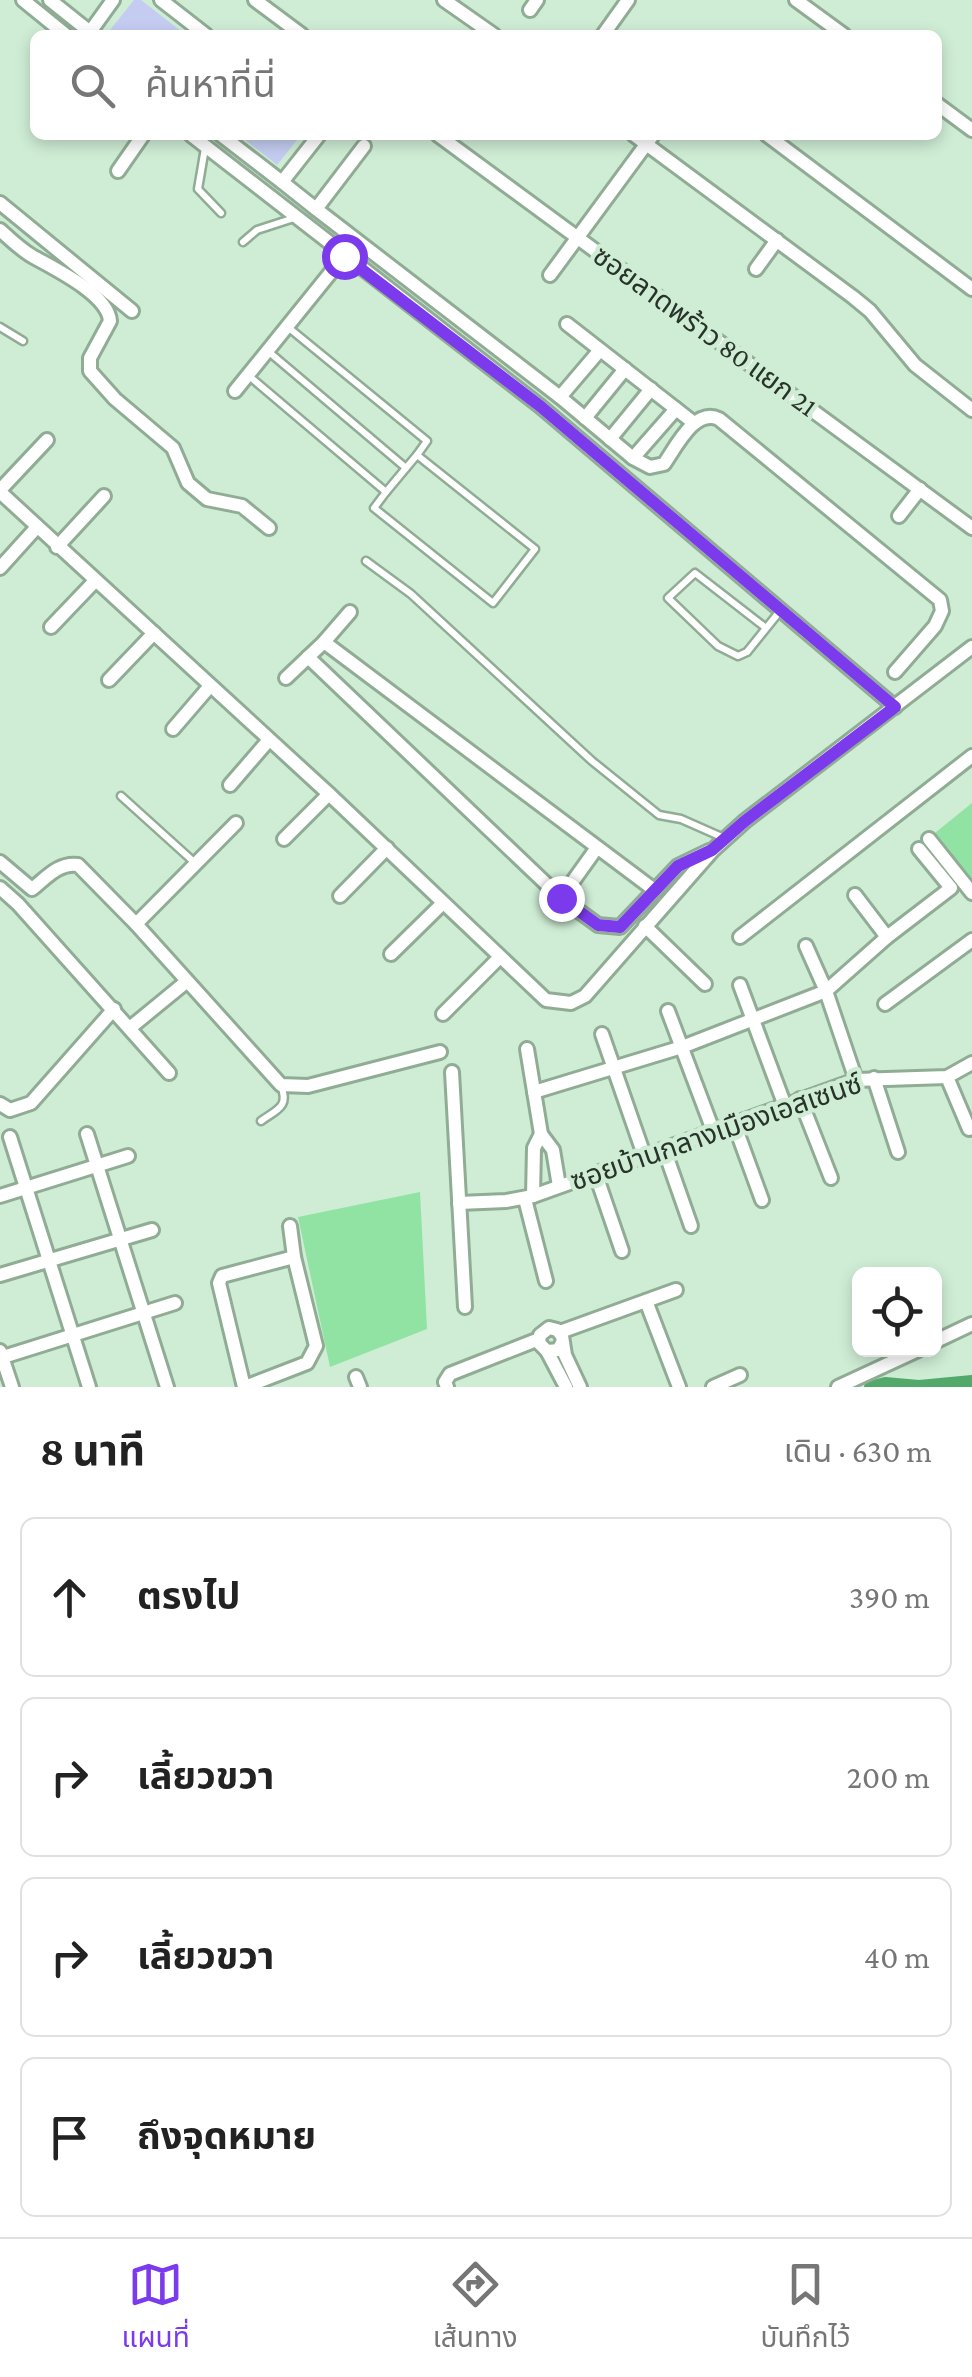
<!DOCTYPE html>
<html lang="th">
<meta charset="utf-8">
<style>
:root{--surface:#fff;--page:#f6f6f6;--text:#222;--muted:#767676;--line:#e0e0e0;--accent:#7c3aed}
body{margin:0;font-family:"Crimson Pro","Noto Sans Thai",serif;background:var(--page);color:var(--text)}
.controls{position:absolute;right:30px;bottom:30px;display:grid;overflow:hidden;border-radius:15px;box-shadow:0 5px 15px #0003}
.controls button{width:90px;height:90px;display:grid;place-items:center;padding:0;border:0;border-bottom:2px solid var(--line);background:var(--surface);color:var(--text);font:50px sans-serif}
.stop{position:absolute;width:30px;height:30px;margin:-22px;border:8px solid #7c3aed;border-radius:50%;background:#fff}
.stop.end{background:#7c3aed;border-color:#fff;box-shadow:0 2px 10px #0008}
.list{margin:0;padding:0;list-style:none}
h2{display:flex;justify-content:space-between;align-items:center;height:130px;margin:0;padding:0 40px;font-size:42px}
h2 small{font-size:32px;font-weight:400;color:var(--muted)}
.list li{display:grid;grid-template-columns:65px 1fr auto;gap:30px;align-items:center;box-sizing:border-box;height:160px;margin:0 20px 20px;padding:0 20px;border:2px solid var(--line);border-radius:15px}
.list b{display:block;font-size:38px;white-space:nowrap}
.list em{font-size:32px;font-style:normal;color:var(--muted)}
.icon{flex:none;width:55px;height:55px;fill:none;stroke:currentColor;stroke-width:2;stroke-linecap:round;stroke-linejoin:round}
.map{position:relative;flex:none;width:972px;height:1387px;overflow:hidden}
.search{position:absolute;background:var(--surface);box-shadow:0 5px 15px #0003;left:30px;right:30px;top:30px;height:110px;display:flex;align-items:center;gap:25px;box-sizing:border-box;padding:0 35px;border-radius:15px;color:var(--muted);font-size:38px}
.sheet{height:850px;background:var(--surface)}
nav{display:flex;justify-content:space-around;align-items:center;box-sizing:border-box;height:140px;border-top:2px solid var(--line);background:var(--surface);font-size:28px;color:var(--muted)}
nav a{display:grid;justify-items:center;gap:5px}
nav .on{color:var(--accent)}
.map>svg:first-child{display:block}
.green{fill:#91e3a3}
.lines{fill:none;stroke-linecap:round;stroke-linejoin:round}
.canal{stroke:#53a96a;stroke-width:12}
.building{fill:#c4cdf1}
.service-casing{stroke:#90ac95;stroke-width:11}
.minor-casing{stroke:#90ac95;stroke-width:18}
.service{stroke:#fff;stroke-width:6}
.minor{stroke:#fff;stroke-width:12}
.route{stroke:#7c3aed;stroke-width:12}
.labels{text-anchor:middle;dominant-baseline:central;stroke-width:9;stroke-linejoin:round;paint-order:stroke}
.street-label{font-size:28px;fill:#28332a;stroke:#cfedd5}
</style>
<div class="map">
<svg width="972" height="1387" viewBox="0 0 972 1387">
<rect width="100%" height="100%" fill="#cfedd5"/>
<g class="green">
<polygon points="972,803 972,886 925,841"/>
<polygon points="420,1192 427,1329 330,1367 298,1217"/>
</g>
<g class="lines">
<polyline class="canal" points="870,1387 885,1383 919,1386 972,1381"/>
</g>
<g class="building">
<polygon points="134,0 141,0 186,35 106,35"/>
<polygon points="239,135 301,135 277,165"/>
</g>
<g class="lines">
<g class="service-casing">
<g id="service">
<polyline points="205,148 198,189 221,213"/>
<polyline points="243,242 257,230 294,218"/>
<polyline points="0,327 23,341"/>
<polyline points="269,352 406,468 417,455"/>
<polyline points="249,376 386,492 374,508 493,603 535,549 417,455 427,441 289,328"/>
<polyline points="386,492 406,468"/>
<polyline points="366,561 411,594 592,761 659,815 681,819 724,838"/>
<polyline points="766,628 695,573 668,598 718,646 738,656 747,652 780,611"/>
<polyline points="121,796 194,862"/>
<path d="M261,1121C276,1110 290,1107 281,1086"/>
</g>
</g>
<g class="minor-casing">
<g id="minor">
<polyline points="23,0 66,35"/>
<polyline points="50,0 90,32 113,0"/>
<polyline points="161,0 206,35"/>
<polyline points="255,0 302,35"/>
<polyline points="444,0 494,35"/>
<polyline points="796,0 844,35"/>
<polyline points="530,10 537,0"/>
<polyline points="603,35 628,0"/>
<polyline points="937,104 972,130"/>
<polyline points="191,135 540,406 895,707"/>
<polyline points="221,135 282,182 319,135"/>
<polyline points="438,135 972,528"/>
<polyline points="634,135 853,297 870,311 915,365 972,410"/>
<polyline points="767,135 972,289"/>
<polyline points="118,171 143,135"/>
<polyline points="282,182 316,209 364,146"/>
<polyline points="0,203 132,311"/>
<path d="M316,209L560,397L633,458L650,467L664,464C676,447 695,407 719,419L940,600L942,611L935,626L895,672"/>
<path d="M0,230C10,239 20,249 32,256C53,268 108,294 110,321L90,358V371L115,399L173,448L188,483L207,499L242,506L269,528"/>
<polyline points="756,269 777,240"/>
<polyline points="550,275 653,135"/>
<polyline points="567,324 694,423"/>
<polyline points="235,391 344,256"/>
<polyline points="560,397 600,350"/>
<polyline points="585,418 625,369"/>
<polyline points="610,439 651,389"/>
<polyline points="633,458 676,409"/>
<polyline points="0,490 47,440"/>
<polyline points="0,492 329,794 546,1000 571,1003 585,996 713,850 745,821 972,647"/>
<polyline points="899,516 920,489"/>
<polyline points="57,547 104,496"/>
<polyline points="0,568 37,527"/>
<polyline points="51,627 94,582"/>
<polyline points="324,642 350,612"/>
<polyline points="308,657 561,898 598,925 620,927 678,866 709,851"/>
<polyline points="286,678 324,642 653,889"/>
<polyline points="109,680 154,633"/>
<polyline points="173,729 210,686"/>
<polyline points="230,785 268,741"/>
<polyline points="284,839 329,794"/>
<polyline points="929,839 972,893"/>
<path d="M0,862L32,889C46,878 59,862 78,865L136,924L281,1085L308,1086L440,1052"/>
<polyline points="0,888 18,904 169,1073"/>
<polyline points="855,895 887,937"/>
<polyline points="340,896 387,848"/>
<polyline points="561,898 596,849"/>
<polyline points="136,924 236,823"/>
<polyline points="645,926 705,984"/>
<polyline points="740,937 972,756"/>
<polyline points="806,946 826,991 856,1080"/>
<polyline points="391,954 443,903"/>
<polyline points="740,985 785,1106"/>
<polyline points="885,1004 972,940"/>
<polyline points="668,1011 714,1133"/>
<polyline points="443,1014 499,958"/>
<polyline points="131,1027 186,982"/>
<polyline points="602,1034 644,1155"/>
<polyline points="527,1049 541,1134 553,1150 559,1186"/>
<polyline points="452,1072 465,1307"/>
<polyline points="947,1077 969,1129"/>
<polyline points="874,1078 898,1152"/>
<polyline points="534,1092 682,1047 826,991 887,937 951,888 919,849"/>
<polyline points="800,1099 831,1178"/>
<polyline points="0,1104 10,1110 31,1103 114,1009"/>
<polyline points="735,1126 762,1200"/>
<polyline points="87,1134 167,1387"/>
<polyline points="10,1137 89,1387"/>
<polyline points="664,1149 691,1226"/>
<polyline points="596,1175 622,1251"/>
<polyline points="0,1196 128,1156"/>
<polyline points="533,1196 534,1148 541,1134"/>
<polyline points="525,1199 546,1281"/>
<polyline points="459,1203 506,1201 533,1196 856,1080 947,1077 972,1063"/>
<polyline points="0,1275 152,1230"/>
<polyline points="646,1301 679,1387"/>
<polyline points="560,1332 676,1290"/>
<polyline points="934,1342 972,1324"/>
<polyline points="562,1343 558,1350 547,1351 539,1343 540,1335 549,1328 557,1330 562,1336 565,1355 580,1387"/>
<polyline points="0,1351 12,1387"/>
<polyline points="547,1351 566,1387"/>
<polyline points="0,1358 175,1303"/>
<polyline points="356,1377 360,1387"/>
<polyline points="244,1387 219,1283 222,1276 294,1257"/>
<polyline points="245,1387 307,1363 316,1346 294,1257 290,1226"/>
<polyline points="447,1387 445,1382 450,1374 539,1339"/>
<polyline points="713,1387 740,1375"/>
<polyline points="838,1387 918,1350"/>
</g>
</g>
<use href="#service" class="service"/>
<use href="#minor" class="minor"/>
</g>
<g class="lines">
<polyline class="route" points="344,256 540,406 895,707 745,821 712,850 678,866 620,927 598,925 561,898"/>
</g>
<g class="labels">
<g class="street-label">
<text transform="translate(705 331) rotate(36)">ซอยลาดพร้าว 80 แยก 21</text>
<text transform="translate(716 1132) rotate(-19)">ซอยบ้านกลางเมืองเอสเซนซ์</text>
</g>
</g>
</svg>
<div class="controls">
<button><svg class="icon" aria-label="locate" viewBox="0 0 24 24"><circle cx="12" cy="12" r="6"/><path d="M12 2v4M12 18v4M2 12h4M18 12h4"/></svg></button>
</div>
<div class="stop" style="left:344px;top:256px"></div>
<div class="stop end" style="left:561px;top:898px"></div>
<div class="search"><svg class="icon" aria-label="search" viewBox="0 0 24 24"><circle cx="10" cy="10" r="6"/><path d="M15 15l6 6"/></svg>ค้นหาที่นี่</div>
</div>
<section class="sheet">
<h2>8 นาที<small>เดิน · 630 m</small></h2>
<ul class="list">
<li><svg class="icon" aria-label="ahead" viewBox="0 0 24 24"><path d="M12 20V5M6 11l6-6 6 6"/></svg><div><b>ตรงไป</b></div><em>390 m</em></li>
<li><svg class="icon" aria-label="right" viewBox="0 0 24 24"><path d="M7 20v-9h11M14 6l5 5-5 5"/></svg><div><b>เลี้ยวขวา</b></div><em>200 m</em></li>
<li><svg class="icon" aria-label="right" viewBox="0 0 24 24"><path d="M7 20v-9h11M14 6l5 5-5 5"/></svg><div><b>เลี้ยวขวา</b></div><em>40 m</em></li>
<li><svg class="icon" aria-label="arrive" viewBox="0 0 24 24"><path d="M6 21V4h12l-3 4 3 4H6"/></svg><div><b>ถึงจุดหมาย</b></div></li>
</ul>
</section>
<nav>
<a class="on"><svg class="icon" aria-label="map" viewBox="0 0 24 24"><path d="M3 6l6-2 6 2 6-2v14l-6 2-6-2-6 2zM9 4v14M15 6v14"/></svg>แผนที่</a>
<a><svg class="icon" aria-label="directions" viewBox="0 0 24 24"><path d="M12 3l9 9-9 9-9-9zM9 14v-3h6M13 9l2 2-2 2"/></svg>เส้นทาง</a>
<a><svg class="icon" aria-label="saved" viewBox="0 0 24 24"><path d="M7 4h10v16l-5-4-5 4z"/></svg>บันทึกไว้</a>
</nav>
